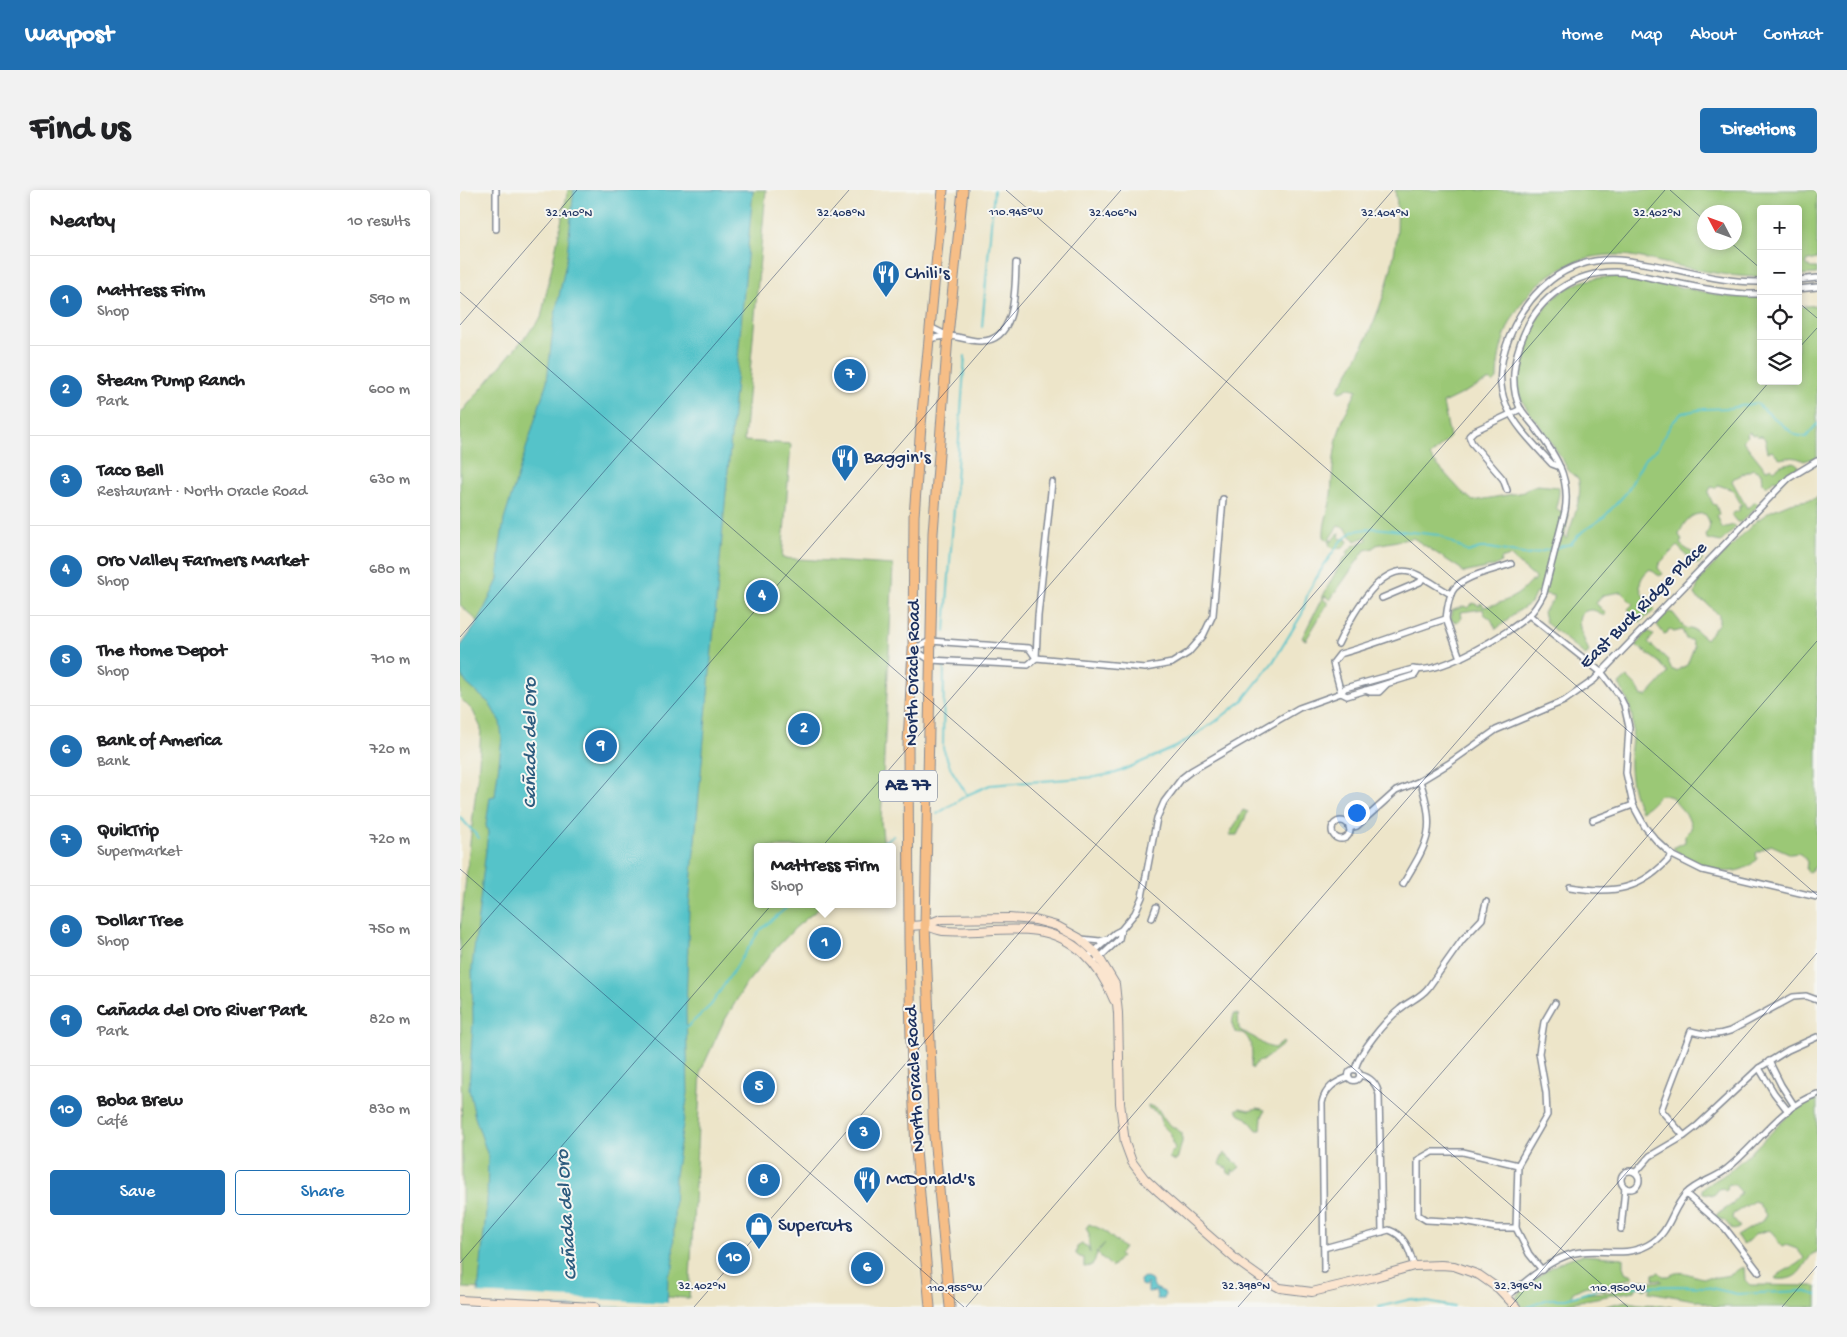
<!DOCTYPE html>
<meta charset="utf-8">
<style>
:root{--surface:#fff;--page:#f2f2f2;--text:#202124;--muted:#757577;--line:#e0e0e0;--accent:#1f6fb2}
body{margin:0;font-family:"Gochi Hand",sans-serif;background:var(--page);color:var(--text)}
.controls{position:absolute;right:15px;top:15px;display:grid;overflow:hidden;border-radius:5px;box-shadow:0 2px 8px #0003}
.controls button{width:45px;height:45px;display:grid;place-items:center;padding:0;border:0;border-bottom:1px solid var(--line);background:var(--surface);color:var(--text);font:25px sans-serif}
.compass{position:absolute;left:1237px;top:15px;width:45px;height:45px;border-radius:50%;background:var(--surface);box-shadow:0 2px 8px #0003;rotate:311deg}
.you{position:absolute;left:896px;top:622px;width:18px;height:18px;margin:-12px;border:4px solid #fff;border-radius:50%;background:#1a73e8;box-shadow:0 0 0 8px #1a73e833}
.badge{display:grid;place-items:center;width:32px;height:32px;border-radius:50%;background:var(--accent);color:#fff;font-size:16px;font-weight:700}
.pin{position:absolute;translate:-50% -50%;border:2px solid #fff;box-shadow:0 1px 5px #0006}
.popup{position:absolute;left:294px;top:653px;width:142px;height:65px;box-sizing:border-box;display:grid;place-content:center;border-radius:5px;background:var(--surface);filter:drop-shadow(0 1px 4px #0005);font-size:16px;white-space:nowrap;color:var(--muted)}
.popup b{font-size:19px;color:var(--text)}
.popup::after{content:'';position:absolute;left:50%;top:100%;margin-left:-10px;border:10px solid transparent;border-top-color:var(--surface)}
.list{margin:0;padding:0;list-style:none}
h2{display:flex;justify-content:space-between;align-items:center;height:65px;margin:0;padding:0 20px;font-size:21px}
h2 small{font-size:16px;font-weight:400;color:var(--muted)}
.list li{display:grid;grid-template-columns:32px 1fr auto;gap:15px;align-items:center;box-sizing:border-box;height:90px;padding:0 20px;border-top:1px solid var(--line)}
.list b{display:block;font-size:19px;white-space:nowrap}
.list p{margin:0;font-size:16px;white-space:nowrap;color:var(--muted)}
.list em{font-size:16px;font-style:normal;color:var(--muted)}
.actions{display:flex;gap:10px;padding:15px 20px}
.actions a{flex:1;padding:11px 0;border:1px solid var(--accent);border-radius:5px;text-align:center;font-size:18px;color:var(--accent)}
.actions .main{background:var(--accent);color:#fff}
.icon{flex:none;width:28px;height:28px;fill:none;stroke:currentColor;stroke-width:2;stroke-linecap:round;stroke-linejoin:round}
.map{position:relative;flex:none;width:1357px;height:1117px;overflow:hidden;border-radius:5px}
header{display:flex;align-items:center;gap:30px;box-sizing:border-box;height:70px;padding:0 25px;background:var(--accent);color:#fff}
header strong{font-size:24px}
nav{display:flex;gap:28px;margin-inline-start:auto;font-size:18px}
.intro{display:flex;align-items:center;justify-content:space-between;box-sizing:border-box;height:120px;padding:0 30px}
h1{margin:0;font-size:35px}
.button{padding:12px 22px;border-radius:5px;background:var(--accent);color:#fff;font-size:18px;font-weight:700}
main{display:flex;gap:30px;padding:0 30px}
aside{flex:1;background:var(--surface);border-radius:5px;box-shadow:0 2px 8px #0003}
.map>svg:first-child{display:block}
.green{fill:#9bc876;stroke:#5b7c6a;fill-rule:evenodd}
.water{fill:#55c3c9;stroke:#387994}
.pier{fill:#ede5c9}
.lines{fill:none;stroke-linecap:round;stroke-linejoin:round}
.stream{stroke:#55c3c9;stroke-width:2}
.street-casing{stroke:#848a94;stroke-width:8}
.secondary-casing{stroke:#848a94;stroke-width:10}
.highway-casing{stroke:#848a94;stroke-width:11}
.street{stroke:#fff;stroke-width:5}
.secondary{stroke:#fbe5cf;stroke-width:8}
.highway{stroke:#f6be87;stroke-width:9}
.ticks{fill:none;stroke:#1b2f5e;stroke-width:1;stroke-opacity:0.45}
.labels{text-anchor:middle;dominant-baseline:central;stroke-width:4;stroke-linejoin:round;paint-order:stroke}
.shield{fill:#f6f6f2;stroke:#5d6b8a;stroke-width:1}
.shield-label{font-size:18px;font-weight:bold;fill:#1b2f5e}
.poi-label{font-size:19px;fill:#1b2f5e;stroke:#f6f6f2;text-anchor:start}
.street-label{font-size:19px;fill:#1b2f5e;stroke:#f6f6f2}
.water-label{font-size:20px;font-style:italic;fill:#2c5b7e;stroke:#f6f6f2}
.ticks-label{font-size:12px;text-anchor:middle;fill:#1b2f5e;stroke:#f6f6f2;stroke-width:4;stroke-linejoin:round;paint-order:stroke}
</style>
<header>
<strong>Waypost</strong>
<nav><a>Home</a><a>Map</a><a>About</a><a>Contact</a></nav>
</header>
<div class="intro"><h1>Find us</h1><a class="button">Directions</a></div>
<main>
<aside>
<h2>Nearby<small>10 results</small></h2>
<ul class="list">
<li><span class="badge">1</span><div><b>Mattress Firm</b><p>Shop</p></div><em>590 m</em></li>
<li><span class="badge">2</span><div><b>Steam Pump Ranch</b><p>Park</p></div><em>600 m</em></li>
<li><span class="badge">3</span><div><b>Taco Bell</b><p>Restaurant · North Oracle Road</p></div><em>630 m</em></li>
<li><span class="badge">4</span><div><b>Oro Valley Farmers Market</b><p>Shop</p></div><em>680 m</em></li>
<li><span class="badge">5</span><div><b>The Home Depot</b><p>Shop</p></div><em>710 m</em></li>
<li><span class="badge">6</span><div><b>Bank of America</b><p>Bank</p></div><em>720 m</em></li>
<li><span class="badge">7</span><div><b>QuikTrip</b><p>Supermarket</p></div><em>720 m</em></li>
<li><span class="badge">8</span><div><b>Dollar Tree</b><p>Shop</p></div><em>750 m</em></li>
<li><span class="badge">9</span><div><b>Cañada del Oro River Park</b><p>Park</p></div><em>820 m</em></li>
<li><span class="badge">10</span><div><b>Boba Brew</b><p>Café</p></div><em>830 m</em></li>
</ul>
<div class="actions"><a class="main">Save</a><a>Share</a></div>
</aside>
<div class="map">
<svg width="1357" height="1117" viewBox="0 0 1357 1117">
<rect width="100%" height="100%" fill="#f6f6f2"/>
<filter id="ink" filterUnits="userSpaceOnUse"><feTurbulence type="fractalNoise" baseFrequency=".02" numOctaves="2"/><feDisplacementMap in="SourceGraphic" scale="10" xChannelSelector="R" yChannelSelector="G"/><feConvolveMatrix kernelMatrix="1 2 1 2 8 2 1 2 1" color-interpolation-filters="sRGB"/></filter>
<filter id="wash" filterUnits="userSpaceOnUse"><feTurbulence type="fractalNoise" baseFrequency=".0096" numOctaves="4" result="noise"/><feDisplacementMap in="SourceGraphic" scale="20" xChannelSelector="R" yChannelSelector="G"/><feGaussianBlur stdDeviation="1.12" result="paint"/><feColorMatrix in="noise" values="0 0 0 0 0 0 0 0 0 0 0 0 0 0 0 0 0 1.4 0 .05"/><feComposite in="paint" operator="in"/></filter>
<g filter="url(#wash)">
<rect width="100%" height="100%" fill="#ede5c9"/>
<g class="green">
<polygon points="108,0 306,0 284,251 331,254 322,368 433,375 421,631 424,657 298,657 298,714 364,714 335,738 317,757 286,794 262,835 241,881 229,1108 3,1098 0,741 19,573 21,538 13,521 0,508 0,481 57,467 0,415 0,224 81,128"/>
<path d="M935,0H1357V69L1348,71L1346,74L1351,78H1357V84L1338,85V19H1301V87C1266,87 1233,79 1200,72C1186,69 1172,65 1158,65C1088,63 1038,122 1037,189L1033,193L1030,190L983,213L990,247L970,267L1001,301L1013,311L1064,302L1066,299L1077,295L1099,297V304L1096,317L1098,320L1109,325L1104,347L1107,348C1112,331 1124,305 1118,288C1110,284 1107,279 1103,270C1096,260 1089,249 1082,238C1074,228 1065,218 1060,206C1055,194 1058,177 1061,165C1069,132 1093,99 1127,90C1140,87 1153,87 1165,86L1270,107H1301V191H1338V117L1357,115V267L1344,271C1335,266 1329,267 1320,269L1312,260L1308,262L1305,249L1302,246H1297L1295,244L1293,245L1289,242L1287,244L1288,246L1283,251L1306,280L1311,277L1314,280L1321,275L1334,272L1339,276L1319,293L1314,290L1306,297L1302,293L1301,283L1293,279L1277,287L1274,288L1272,291L1287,318L1296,312L1299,315L1281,332H1277L1272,326L1273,323L1279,321V316H1282L1273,300L1258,295L1255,298L1251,297L1248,303L1253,314L1256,315L1259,324L1257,325L1262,338L1274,335L1276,337L1261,352L1247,349L1246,345C1251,337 1251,332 1245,324C1231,322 1223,333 1219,345L1222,350L1220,354C1228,361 1236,364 1243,370L1238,374L1235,373L1217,356L1199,374L1198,378L1203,384L1199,386L1190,379C1171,394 1183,407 1195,420L1180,432L1168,419L1173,414L1161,402L1143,405L1136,413L1146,424L1144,426C1138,422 1133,418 1126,421C1111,426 1125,451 1129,461L1127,464L1125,465L1086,433L1083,422L1094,409V406L1076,402L1071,413L1052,425L1048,430L1036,439L1031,429L1024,424L1023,419L1001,422L1002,428L997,432L991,430V421L1005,416L1007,418L1013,413L1020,416V413L1023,414V417C1041,414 1062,406 1071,390L1074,392L1075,388L1050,366L1041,369V372L1035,376L1003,383L1001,379L953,348L916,355L914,358L905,360L870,410L865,406L863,409L868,413L846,450L842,448L867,398L883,369L889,365L887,362L893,356L907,350L906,347L895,351L885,338L878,336L870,348L871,352L877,344L880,343L879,348L887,350L888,352L883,358L873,359L870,356L868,350L864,347C863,332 870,319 871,305C873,281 873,258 881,235C885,223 892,211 897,200L887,197L884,201L879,202L878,199C913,148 947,62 935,0ZM1244,22H1274V52H1244Z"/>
<path d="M1357,306V677H1355L1349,682L1346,680L1347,672L1343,666L1338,663L1331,664L1311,655L1296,663L1297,669C1275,694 1234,677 1213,658L1225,652V645L1231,639C1232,626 1218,618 1212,607C1196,603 1201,605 1191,614C1188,617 1184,619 1181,621C1173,605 1169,586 1170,568C1171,553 1175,537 1171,522C1169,512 1164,503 1159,494L1167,487L1178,498L1182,506H1187L1208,483L1200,473L1176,455L1188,441L1194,445L1188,452L1208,470L1211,479L1216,481L1227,475L1234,457L1231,450L1226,449L1222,440L1214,442L1209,439L1207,443L1204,444L1197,435L1201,428L1209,422L1213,423L1225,438L1235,440L1246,449L1259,433V425L1245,412L1239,410L1235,404L1239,390L1296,331L1311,321L1330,313L1354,309Z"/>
<polygon points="783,620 788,622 777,645 769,645"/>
<path d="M774,824H778L779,839C784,843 790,845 795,848C803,854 804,856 815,858L823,852L824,854L802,871L797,872L792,879L791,878C792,867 794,852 784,844C780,841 777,845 774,840C771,835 773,829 774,824Z"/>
<path d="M1357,909V1062L1352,1064C1340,1080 1339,1091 1316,1089L1315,1088C1322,1080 1335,1078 1344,1068L1337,1059L1326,1055L1322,1057C1316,1052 1317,1045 1309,1040L1296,1044L1283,1055L1277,1046L1302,1031L1306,1025L1298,1013L1294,1011L1273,1024L1272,1028L1280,1037L1277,1039L1273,1040L1264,1030L1257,1028L1256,1025L1273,1014L1281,1002L1275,995L1270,994L1267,996L1268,999L1265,1001L1263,998L1259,999L1254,1005L1243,1003L1242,999C1249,992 1260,989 1268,982C1292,963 1313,940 1335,919L1345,913Z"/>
<polygon points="688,915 698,919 706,932 722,943 722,952 717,970 715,971 709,968 711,962 714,961 715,958 712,953 711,944 702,935 699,926 695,921 688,918"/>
<polygon points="780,918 789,920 798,918 805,920 802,927 801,940 797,940 787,928 780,925 776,920"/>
<polygon points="764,963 780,977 774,982 772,980 772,985 768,983 767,978 759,974"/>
<polygon points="629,1034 643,1040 664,1058 659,1065 661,1067 652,1077 637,1063 645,1053 636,1062 637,1065 632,1076 624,1077 624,1068 620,1067 616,1064 617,1057 622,1054 628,1057 630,1063 629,1055 629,1044 626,1038"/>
<path d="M1122,1065L1163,1068V1076L1165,1082L1173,1085L1172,1088L1150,1093L1145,1101C1127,1095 1130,1093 1112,1103V1108C1127,1099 1145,1106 1161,1099L1160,1094L1162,1093L1180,1090L1202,1092L1201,1090L1193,1089V1084L1199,1082L1203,1086H1209C1223,1077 1232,1088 1246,1088C1253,1088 1264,1086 1270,1085C1275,1083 1278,1078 1284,1077L1285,1090L1290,1095L1357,1096V1117H1256L1240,1111L1189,1102L1191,1099L1190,1097L1184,1100L1179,1096L1174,1101L1109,1113L1103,1117H1061C1059,1114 1056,1111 1057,1106C1060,1097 1094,1075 1103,1071C1110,1068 1116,1066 1122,1065Z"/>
<path d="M1166,1111C1183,1117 1195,1112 1212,1117H1142Z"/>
</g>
<g class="water">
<polygon points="114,0 293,0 229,717 226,822 228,903 215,985 213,1078 208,1085 207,1117 19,1117 18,1103 27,1013 28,966 15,927 9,899 13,831 12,777 28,643 26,635 30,607 35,606 42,548 40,532 29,513 7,494 1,485 0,457 18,432 38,390 39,363 44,330 87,191 94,130 106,73"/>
<polygon points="684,1087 691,1090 695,1098 704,1102 705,1106 704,1109 697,1109 696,1101 688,1102 688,1093 684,1096 681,1095 680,1090"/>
</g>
<polygon class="pier" points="15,1103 210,1113 209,1117 16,1116"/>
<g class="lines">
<g class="stream">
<polyline points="522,137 534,0"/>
<polyline points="485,441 505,166"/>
<polyline points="484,477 483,558 491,579 507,605"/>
<polyline points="477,624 507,605 530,595 635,587 656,583 716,557 755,532 782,511 813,472 842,424 848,402 864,375 880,352 894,341 914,338 979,345 1008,362 1020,358 1030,358 1068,365 1110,354 1123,341 1143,328 1167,302 1184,270 1197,259 1212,233 1222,223 1244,219 1270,218 1296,213 1335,245 1346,247 1357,234"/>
<polyline points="0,627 19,648"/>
<polyline points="415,657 433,646"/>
<polyline points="225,839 251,815 300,740 331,714"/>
<polyline points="919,1117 951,1109 994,1117"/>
<polyline points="1068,1117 1088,1109 1106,1109 1145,1097 1217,1096 1247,1097 1277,1104 1343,1101 1357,1105"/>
</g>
</g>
</g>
<g filter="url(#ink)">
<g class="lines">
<g class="street-casing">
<g id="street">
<polyline points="36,0 36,39"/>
<polyline points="1338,90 1357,88"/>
<polyline points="1338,99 1357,97"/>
<polyline points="470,137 488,146"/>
<path d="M469,149C475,148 482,146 488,146C499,146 509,151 519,151C557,153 555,99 556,73"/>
<path d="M1100,277L1092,274C1055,234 1025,207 1049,148C1068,101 1105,67 1158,70C1206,73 1252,93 1301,92"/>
<polyline points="1047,300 1043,289 1012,253 1009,246 1014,241 1061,219"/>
<polyline points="922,408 960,392 962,389"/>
<polyline points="1069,425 1142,483 1159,505 1164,515 1169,537 1166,583 1173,615 1185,637 1196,650 1212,665 1242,680 1357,707"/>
<polyline points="986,429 1000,468"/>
<path d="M878,454C889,431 918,374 950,382C962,385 979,398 991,404"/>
<polyline points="453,459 470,470 568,475 576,468 685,478 712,473 728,463 743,446 753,425 763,309"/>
<polyline points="453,459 470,451 569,458 576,468"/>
<polyline points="576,468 578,426 592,292"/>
<polyline points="905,500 910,502 919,502 927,494"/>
<path d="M881,503L873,473L880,464C916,454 950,440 986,429C987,420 988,410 992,402C1000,386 1035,380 1051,374"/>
<polyline points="881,503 887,506 955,485 958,480"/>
<polyline points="1133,630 1173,615"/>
<circle cx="881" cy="640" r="9"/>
<polyline points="889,638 897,636 936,601 960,591 988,574 1036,540 1104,511 1134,490 1319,298 1329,288 1357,271"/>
<path d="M943,694C968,652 977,640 960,591"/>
<path d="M1110,697C1153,704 1182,701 1212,665"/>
<polyline points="692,728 696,717"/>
<path d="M661,740L675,723L682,707L697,628L704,612L722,588L731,581L839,518L881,503L885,498L953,479C980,485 1049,443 1069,425C1076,419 1080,411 1084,403L1105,321C1111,286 1094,263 1074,236C1069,230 1064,224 1060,218C1049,195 1054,167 1064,144C1079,107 1114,82 1155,82C1167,82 1180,85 1192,88C1228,95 1264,105 1301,104"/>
<polyline points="621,749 640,751 647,749"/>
<polyline points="628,767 655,743 661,740 659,749 637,770"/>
<polyline points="1309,871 1321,895 1334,915"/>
<polyline points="1299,878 1314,903 1328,921"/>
<path d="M895,879C900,861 925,831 940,819C949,811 960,808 968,798L1002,750L1022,729L1026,712"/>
<circle cx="894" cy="885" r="5.5"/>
<path d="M900,885C910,887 917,894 919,905L922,1042"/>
<path d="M1224,946L1201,920L1231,841C1246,845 1256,846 1270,841L1333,807L1346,806L1357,810"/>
<circle cx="1170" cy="990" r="9"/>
<polyline points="1176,982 1190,966 1224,946 1237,936 1299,878 1328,860 1357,847"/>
<polyline points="1226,1004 1265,1038 1299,1082"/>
<polyline points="1056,1038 1036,1038 1004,1032 966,1030 958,1025 958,970 972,962 1003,962 1058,975"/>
<polyline points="1161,1039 1165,998"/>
<path d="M864,1058L929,1040C946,1046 949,1060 954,1076"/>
<path d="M864,1080L862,913C865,898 875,892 889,887"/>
<polyline points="1082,1080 1069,1064 1056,1038 1058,975 1087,925 1086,903 1079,863 1084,832 1095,813"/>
<path d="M1047,1106C1069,1090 1093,1065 1121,1062C1144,1059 1166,1067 1188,1055C1211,1043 1210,1021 1226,1004C1236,993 1252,990 1264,981C1296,957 1319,917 1357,904"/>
</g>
</g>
<g class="secondary-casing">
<g id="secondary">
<path d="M465,735C470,737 477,740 483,741C532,745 582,725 623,763C637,776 647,792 654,810"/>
<polyline points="449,736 465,735 481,729 549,728 575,730 597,736 619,748 637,764 655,794 658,823 660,913 665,953 672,972 684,988 699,1002 780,1073 801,1088 820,1098 852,1102 915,1087 954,1076 981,1075 994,1076 1019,1085 1039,1099 1056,1117"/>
<polyline points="0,1110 135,1117"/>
</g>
</g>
<g class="highway-casing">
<g id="highway">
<polyline points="470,1117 456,960 451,850 449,750 448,553 453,459 454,326 461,235 483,0"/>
<polyline points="490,1117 474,946 465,735 473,343 488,146 503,0"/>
</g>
</g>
<use href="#street" class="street"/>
<use href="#secondary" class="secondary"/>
<use href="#highway" class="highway"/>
</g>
</g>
<path class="ticks" d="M546,0L1357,705M1210,0L1244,30M1270,52L1301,79M0,102L1168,1117M1338,112L1357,128M0,135L117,0M1338,159L1357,138M0,447L389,0M0,679L504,1117M0,760L661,0M0,1073L933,0M234,1117L1205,0M506,1117L1310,191M778,1117L1357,451M1050,1117L1357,763M1322,1117L1357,1076"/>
<defs>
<g id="restaurant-pin" transform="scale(1.4375)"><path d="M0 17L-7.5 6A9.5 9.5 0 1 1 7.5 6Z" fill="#1f6fb2" stroke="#f6f6f2"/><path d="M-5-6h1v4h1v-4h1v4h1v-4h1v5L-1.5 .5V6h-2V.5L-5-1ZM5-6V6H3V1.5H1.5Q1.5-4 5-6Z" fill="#fff"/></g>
<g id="shop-pin" transform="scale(1.4375)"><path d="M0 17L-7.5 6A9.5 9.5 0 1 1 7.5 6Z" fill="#1f6fb2" stroke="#f6f6f2"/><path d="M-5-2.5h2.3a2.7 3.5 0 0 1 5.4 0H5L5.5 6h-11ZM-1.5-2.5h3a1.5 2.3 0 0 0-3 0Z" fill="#fff"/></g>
</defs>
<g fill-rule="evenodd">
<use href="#restaurant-pin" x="426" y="84"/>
<use href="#restaurant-pin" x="385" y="268"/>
<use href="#restaurant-pin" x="407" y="990"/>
<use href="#shop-pin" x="299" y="1036"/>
</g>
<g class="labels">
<rect class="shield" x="419" y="580.5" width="58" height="31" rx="4"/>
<g class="shield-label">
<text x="448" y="596">AZ 77</text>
</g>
<g class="poi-label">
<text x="445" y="84">Chili's</text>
<text x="404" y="268">Baggin's</text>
<text x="426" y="990">McDonald's</text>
<text x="318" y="1036">Supercuts</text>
</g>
<g class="street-label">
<text transform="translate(1184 416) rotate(-45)">East Buck Ridge Place</text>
<text transform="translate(454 483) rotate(-89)">North Oracle Road</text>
<text transform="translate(456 889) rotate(-93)">North Oracle Road</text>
</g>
<g class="water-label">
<text transform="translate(71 553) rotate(-90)">Cañada del Oro</text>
<text transform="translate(108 1025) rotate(-94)">Cañada del Oro</text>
</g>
</g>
<g class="ticks-label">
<text x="556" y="25">110.945°W</text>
<text x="109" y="26">32.410°N</text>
<text x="381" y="26">32.408°N</text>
<text x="653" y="26">32.406°N</text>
<text x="925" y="26">32.404°N</text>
<text x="1197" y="26">32.402°N</text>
<text x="242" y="1099">32.402°N</text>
<text x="786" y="1099">32.398°N</text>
<text x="1058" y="1099">32.396°N</text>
<text x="495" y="1101">110.955°W</text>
<text x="1158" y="1101">110.950°W</text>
</g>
</svg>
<div class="controls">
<button>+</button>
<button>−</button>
<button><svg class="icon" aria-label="locate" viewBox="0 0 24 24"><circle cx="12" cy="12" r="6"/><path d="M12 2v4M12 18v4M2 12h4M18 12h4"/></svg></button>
<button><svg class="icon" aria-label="layers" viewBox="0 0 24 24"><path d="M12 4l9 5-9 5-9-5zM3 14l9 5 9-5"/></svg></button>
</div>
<svg class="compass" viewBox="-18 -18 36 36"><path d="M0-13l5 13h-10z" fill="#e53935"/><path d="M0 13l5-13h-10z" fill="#757577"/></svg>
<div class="you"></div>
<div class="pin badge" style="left:365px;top:753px">1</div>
<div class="popup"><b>Mattress Firm</b>Shop</div>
<div class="pin badge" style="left:344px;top:539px">2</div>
<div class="pin badge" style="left:404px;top:943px">3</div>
<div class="pin badge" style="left:302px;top:406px">4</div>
<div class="pin badge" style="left:299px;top:897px">5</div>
<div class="pin badge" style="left:407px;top:1078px">6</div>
<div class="pin badge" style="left:390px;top:185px">7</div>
<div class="pin badge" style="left:304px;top:990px">8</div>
<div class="pin badge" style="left:141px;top:556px">9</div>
<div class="pin badge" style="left:274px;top:1068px">10</div>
</div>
</main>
